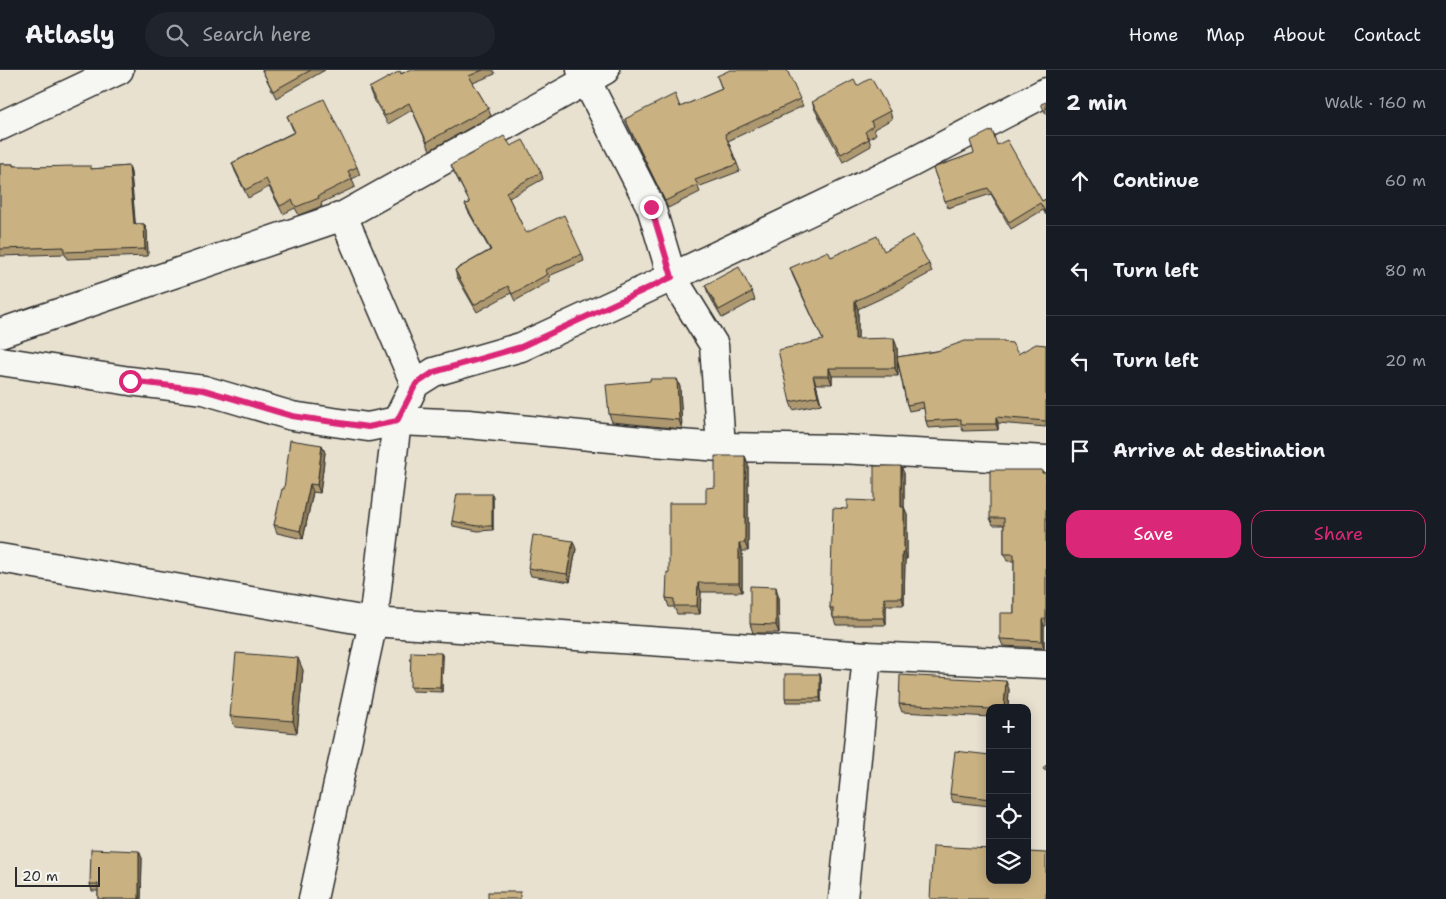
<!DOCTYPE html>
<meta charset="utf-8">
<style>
:root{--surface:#171b24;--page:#20242c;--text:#f1f3f6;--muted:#9ea1a6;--line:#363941;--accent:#db2777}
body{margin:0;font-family:"Shantell Sans",sans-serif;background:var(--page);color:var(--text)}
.controls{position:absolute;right:15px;bottom:15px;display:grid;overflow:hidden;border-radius:10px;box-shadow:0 2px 12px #0003}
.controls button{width:45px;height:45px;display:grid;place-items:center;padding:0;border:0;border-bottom:1px solid var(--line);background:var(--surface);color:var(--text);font:25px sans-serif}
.scale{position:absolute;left:15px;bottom:12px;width:85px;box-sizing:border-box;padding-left:5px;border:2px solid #2b2b2b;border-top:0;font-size:14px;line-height:18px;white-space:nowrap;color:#2b2b2b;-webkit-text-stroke:4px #f6f6f2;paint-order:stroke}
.stop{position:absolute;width:15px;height:15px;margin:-11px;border:4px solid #db2777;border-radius:50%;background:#fff}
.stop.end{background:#db2777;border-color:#fff;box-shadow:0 1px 5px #0008}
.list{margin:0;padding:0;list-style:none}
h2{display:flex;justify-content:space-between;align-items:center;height:65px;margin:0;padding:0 20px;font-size:21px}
h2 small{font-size:16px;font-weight:400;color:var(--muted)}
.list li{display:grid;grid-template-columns:32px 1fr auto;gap:15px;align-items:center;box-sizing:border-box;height:90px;padding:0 20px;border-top:1px solid var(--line)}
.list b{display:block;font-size:19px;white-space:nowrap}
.list em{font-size:16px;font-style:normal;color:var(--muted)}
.actions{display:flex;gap:10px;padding:15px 20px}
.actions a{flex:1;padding:11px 0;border:1px solid var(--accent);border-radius:15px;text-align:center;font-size:18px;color:var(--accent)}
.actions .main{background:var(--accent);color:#fff}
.icon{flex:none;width:28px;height:28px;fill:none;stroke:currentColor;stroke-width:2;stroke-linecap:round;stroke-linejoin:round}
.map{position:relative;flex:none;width:1046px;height:829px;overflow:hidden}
header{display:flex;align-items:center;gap:30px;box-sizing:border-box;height:70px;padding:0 25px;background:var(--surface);border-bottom:1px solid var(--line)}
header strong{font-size:24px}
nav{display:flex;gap:28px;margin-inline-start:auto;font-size:18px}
.search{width:350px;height:45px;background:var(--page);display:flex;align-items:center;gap:12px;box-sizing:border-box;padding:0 18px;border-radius:28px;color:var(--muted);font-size:19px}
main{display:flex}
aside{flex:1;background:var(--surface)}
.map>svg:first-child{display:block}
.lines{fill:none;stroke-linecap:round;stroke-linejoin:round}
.minor-casing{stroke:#2b2b2b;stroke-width:31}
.minor{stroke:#f6f6f2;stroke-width:28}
.wall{fill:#ad986f;stroke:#2b2b2b}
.shaded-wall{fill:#8d7c5a;stroke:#2b2b2b}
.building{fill:#c9b181;stroke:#2b2b2b}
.route{stroke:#db2777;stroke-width:6}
</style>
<header>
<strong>Atlasly</strong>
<div class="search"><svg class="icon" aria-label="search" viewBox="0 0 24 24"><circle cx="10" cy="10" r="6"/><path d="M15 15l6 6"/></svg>Search here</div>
<nav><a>Home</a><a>Map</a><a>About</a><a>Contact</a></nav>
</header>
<main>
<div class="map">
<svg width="1046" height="829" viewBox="0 0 1046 829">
<rect width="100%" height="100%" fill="#e8e1d0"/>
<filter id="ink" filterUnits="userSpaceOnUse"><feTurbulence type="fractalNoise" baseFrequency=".02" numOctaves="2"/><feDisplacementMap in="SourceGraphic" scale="10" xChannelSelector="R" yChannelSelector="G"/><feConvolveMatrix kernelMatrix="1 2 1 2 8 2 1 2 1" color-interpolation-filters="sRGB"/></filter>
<g filter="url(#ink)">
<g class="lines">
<g class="minor-casing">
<g id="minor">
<polyline points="581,0 651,137 672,207 714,275 721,377"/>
<polyline points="0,56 119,0"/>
<polyline points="343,146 415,314"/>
<polyline points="0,263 343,146 605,0"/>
<polyline points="0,291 130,311 204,320 292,346 368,357 397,351 468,354 652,372 721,377 839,379 1046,390"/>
<polyline points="0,488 373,552 867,586 1046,594"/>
<polyline points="313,829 373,552 397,351 415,314 434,302 521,277 672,207 909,94 1046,22"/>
<polyline points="843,829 867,586"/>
</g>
</g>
<use href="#minor" class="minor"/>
</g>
<g class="wall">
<polygon points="262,0 325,0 276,28"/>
<polygon points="409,0 493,0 495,4 473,13 488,38 491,46 430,80 412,40 388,54 372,26 369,18"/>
<polygon points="717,6 800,29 803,36 728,71 740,101 698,117 700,122 668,138 628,56 625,49 680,37 722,19"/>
<polygon points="857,16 890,41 892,49 874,59 876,64 869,69 871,76 843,92 815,40 812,32"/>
<polygon points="287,46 357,97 360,105 352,109 355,117 321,133 322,136 299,145 295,138 283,144 269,117 248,128 235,101 232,93 294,62"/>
<polygon points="997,75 1042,131 1046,129 1046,145 1043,140 1011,159 991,124 948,138 933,98"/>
<polygon points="511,76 541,102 543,109 509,128 526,163 582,184 584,191 549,206 550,211 515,231 511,223 477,242 457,207 455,200 490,180 468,141 465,134 470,133 454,102 451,95"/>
<polygon points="0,94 13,94 13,96 92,99 129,96 131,103 135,154 144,154 147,161 148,186 67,189 65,184 0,186"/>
<polygon points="884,181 929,194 932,202 895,222 858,239 858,269 897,277 897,287 1003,271 1003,272 1018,284 1046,275 1046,357 998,353 998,360 963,361 961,356 928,358 926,351 924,338 909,341 907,335 897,289 898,306 832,306 832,314 816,314 821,334 793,340 790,332 823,270 793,206 790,198 831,187"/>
<polygon points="705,215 752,222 755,230 722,248 708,223"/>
<polygon points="677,309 680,317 682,359 612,352 609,344"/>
<polygon points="322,375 325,383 320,423 313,422 303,469 277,463 274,455 284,419"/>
<polygon points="745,386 748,394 748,481 742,481 742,522 701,522 700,544 677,544 674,537 669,537 666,528 669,503 715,417"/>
<polygon points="1042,400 1044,403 1046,403 1046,556 1044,556 1044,578 1003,576 1000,569 1014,543 1014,491 1007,491 1004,484 1004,455 993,455 990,448"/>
<polygon points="904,403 904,437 907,444 907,489 905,489 904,535 886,535 886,555 836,555 830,538 847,439 874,431"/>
<polygon points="492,424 493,428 493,460 478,461 453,456 452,451"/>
<polygon points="576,479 570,512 531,506 528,498"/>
<polygon points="778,525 779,563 753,563 750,554"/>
<polygon points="441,583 443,587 442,622 412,621 410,617"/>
<polygon points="303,600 297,663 235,657 230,646"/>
<polygon points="820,604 821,608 821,632 786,632 785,628"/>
<polygon points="1009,619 1008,638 990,638 990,647 902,642 899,634"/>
<polygon points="990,685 990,736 953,732 950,724"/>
<polygon points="142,788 141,829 98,829 98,821 92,821 90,814"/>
</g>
<g class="shaded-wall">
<polygon points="129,96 131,103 136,161 134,154"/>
<polygon points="144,154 147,161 148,186 145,179"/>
<polygon points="855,231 858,239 858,277 855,269"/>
<polygon points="894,268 897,277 898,306 895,298"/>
<polygon points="829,298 832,306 832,314 829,306"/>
<polygon points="813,306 816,314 821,334 818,326"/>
<polygon points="677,309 680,317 682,359 679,350"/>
<polygon points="996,347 998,353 998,360 996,354"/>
<polygon points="322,375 325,383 320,423 317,415"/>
<polygon points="745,386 748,394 748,481 745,473"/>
<polygon points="901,396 904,403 904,444 901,437"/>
<polygon points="310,414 313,422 303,469 300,461"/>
<polygon points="492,424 493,428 493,460 492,456"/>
<polygon points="904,437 907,444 907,489 904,482"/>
<polygon points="573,471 576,479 570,512 567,504"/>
<polygon points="739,473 742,481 742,522 739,513"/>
<polygon points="902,482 905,489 904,535 902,528"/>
<polygon points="698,513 701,522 700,544 697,536"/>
<polygon points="776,517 778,525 779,563 776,555"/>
<polygon points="884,528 886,535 886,555 884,548"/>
<polygon points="1042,549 1044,556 1044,578 1042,571"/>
<polygon points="441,583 443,587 442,622 440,618"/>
<polygon points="298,588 303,600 297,663 293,651"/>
<polygon points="820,604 821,608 821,632 820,628"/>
<polygon points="1006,611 1009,619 1008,638 1004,638"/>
<polygon points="139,781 142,788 141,829 139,829"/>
</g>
<g class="building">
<polygon points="262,0 311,0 273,21"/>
<polygon points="409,0 483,0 469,6 488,38 427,72 409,33 385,46 369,18 400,1 401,4"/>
<polygon points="730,0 787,0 800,29 725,64 737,94 695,110 698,115 665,131 625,49 675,24 680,37 722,19 717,6"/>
<polygon points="871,8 890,41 871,51 873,56 865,62 869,69 841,84 812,32 854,10 857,16"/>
<polygon points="324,29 357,97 348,101 352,109 318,126 319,128 296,137 292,130 280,136 266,109 245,120 232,93 295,62 287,46"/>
<polygon points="1046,32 1046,44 1041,34"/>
<polygon points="992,60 997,75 1007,70 1042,131 1046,129 1046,143 1040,133 1009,152 988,118 945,131 933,98 974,83 970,71"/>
<polygon points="504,66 511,76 523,70 541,102 506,122 526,163 564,145 582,184 545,200 548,204 512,224 508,216 474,235 455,200 491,180 465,134 470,133 451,95"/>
<polygon points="0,94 13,94 13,96 34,96 34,97 73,96 91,96 91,99 129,96 134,154 144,154 145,179 64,182 64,177 0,179"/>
<polygon points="913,165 929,194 892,214 855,231 855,269 894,268 895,298 829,298 829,306 813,306 818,326 790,332 778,280 823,270 790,198 828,181 831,187 877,166 884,181"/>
<polygon points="739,197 752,222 719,240 705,215"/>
<polygon points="965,271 1003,271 1003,272 1012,273 1018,284 1036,274 1046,275 1046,351 996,347 996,354 961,354 961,349 926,351 923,332 907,335 897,287 937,281"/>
<polygon points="650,309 677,309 679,350 609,344 606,315 650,311"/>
<polygon points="290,370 322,375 317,415 310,414 300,461 274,455 282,419 284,419"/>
<polygon points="715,386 745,386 745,473 739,473 739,513 698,513 697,536 674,536 674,529 666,528 667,502 669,503 669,433 706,433 706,418 715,417"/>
<polygon points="874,396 901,396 901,437 904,437 904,482 902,482 902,528 884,528 884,548 833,548 833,538 830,538 833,438 847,439 847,430 874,431"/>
<polygon points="990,400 1042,400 1042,403 1046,403 1046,549 1042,549 1042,571 1000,569 1000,543 1014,543 1014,484 1004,484 1004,448 990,448"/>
<polygon points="457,424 492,424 492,456 477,456 452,451"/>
<polygon points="533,465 573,471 567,504 528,498"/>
<polygon points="750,516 776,517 776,555 750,554"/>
<polygon points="411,582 441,583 440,618 410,617"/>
<polygon points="236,583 298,588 293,651 230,646"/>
<rect x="785" y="604" width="35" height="24"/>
<polygon points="900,605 1006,611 1004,638 990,638 990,639 899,634"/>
<polygon points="955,681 990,685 990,729 950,724"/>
<polygon points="1046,695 1046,701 1043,699"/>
<polygon points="933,776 990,779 990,810 1027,810 1027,782 1046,783 1046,829 930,829"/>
<polygon points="91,779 139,781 139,829 98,829 98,814 90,814"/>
<rect x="488" y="822" width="32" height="7"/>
</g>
</g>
<g class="lines" filter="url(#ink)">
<polyline class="route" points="130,311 204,320 292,346 368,357 397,351 416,314 434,302 521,277 672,207 651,137"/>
</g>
</svg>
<div class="controls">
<button>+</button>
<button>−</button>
<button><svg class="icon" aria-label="locate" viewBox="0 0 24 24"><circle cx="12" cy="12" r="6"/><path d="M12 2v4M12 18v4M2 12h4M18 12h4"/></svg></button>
<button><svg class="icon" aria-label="layers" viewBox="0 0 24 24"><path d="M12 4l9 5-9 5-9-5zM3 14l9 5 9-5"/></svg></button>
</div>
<div class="scale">20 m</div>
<div class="stop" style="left:130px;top:311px"></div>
<div class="stop end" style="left:651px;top:137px"></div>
</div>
<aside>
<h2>2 min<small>Walk · 160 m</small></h2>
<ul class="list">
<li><svg class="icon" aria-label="ahead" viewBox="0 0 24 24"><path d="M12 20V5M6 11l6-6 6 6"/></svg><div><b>Continue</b></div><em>60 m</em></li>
<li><svg class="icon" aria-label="left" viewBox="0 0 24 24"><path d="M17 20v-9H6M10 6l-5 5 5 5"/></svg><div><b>Turn left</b></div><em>80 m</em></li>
<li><svg class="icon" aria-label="left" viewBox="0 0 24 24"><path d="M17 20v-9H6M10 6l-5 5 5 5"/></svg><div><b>Turn left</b></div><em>20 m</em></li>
<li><svg class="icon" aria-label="arrive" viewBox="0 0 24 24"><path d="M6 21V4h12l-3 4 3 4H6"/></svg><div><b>Arrive at destination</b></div></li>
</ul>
<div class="actions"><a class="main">Save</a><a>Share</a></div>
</aside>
</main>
